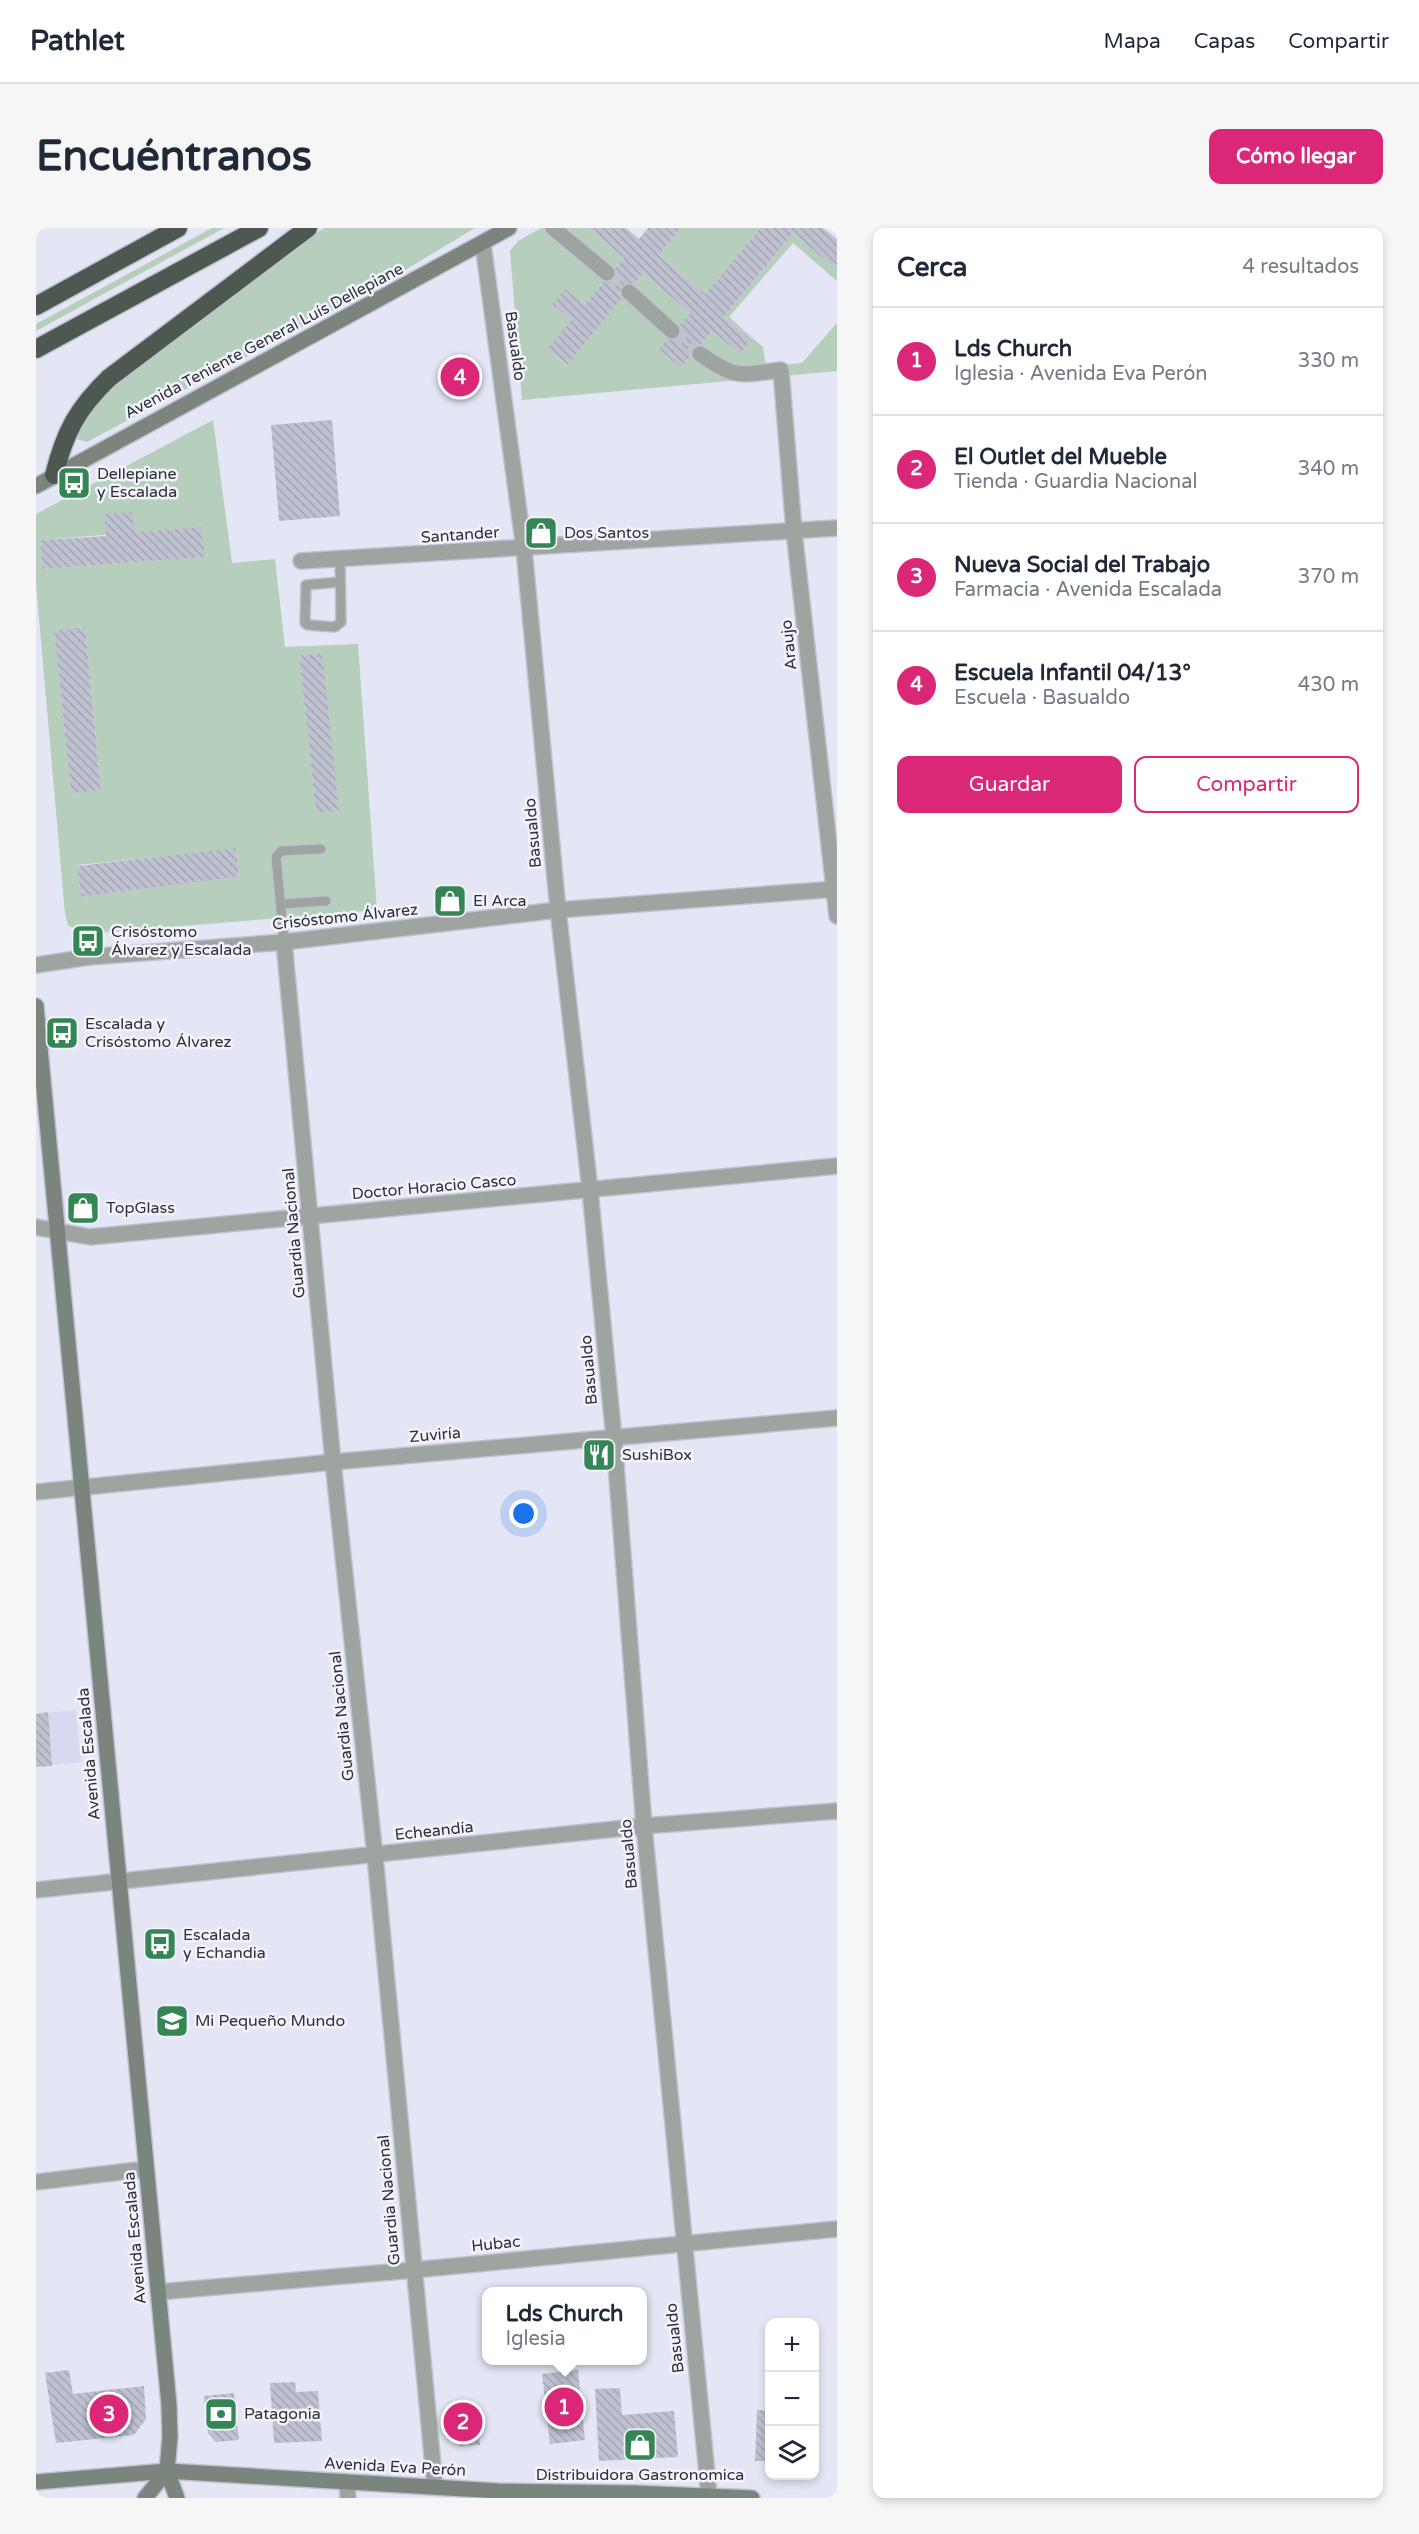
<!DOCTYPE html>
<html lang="es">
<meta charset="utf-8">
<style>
:root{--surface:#fff;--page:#f6f6f7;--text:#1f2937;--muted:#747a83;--line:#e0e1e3;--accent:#db2777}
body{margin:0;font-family:"Varela Round",sans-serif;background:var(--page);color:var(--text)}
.controls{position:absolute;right:18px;bottom:18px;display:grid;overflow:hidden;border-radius:12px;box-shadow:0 3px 9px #0003}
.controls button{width:54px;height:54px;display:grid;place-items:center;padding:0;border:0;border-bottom:2px solid var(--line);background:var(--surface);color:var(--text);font:30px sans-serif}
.you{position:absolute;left:488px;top:1286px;width:21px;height:21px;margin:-15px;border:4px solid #fff;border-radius:50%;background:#1a73e8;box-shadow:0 0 0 9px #1a73e833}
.badge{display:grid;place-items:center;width:39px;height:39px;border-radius:50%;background:var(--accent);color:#fff;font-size:20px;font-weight:700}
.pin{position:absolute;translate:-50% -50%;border:3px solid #fff;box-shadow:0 2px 6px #0006}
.popup{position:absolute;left:446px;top:2059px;width:165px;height:78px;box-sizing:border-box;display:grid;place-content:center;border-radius:12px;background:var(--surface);filter:drop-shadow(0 2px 4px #0005);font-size:20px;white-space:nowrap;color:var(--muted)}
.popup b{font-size:22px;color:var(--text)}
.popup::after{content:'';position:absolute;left:50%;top:100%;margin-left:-12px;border:12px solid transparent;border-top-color:var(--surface)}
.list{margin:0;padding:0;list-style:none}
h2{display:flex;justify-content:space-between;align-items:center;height:78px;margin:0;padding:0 24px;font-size:26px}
h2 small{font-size:20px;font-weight:400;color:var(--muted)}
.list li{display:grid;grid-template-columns:39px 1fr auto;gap:18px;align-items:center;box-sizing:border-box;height:108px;padding:0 24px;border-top:2px solid var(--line)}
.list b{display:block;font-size:22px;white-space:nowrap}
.list p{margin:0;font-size:20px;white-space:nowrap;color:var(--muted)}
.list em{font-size:20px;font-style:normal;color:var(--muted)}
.actions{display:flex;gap:12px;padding:18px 24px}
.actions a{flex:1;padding:14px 0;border:2px solid var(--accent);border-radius:12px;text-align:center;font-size:21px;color:var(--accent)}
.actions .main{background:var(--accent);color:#fff}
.icon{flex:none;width:33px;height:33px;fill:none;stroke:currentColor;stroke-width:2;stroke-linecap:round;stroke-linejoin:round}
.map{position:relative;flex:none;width:801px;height:2270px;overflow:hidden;border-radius:12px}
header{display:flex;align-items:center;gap:36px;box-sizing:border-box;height:84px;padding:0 30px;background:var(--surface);border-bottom:2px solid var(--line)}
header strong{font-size:28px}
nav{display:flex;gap:33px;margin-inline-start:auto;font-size:21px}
.intro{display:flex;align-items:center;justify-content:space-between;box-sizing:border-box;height:144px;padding:0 36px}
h1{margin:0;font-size:42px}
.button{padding:15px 27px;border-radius:12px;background:var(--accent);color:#fff;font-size:21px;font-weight:700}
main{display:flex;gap:36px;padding:0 36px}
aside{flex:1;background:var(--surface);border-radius:12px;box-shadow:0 3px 9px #0003}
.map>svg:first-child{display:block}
.built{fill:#d6d9ef}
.green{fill:#b6cebc;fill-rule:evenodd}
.building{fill:url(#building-back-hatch)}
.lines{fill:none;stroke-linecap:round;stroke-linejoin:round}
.street-tunnel{stroke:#c0c2cf;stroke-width:15;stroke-dasharray:15 8;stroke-linecap:butt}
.lane-casing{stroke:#c0c2cf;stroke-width:12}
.street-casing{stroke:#c0c2cf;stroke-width:18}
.secondary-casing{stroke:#c0c2cf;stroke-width:18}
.highway-casing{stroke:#c0c2cf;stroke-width:21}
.lane{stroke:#9ea4a0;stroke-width:9}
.street{stroke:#9ea4a0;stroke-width:15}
.secondary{stroke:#7b847d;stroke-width:15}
.highway{stroke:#4d5950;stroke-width:18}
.labels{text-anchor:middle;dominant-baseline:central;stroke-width:5;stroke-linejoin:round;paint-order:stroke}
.street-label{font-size:16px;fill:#2f3036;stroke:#f2f3fd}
.poi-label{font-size:16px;fill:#2f3036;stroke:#f2f3fd;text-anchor:start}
</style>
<header>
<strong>Pathlet</strong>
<nav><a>Mapa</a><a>Capas</a><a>Compartir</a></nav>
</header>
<div class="intro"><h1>Encuéntranos</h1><a class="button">Cómo llegar</a></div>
<main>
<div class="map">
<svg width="801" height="2270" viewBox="0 0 801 2270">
<defs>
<pattern id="building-back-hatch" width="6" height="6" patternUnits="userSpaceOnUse" patternTransform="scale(1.5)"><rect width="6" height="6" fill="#bfc1d0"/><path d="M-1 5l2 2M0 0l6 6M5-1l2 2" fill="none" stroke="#a4a6b3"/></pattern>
</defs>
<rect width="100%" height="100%" fill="#e4e6f5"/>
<polygon class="built" points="40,1482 45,1534 0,1539 0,1486"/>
<g class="green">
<polygon points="176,0 188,0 0,103 0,96"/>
<polygon points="288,0 439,0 346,56 51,214 37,210 50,179 193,68"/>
<polygon points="505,0 556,0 555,2 588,30 548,77 516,76 535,92 512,121 530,137 607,45 654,85 623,121 645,140 676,103 704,126 716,111 688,89 757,5 801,42 801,53 757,15 693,89 727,119 730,138 766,135 801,95 801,143 486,172 474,23 482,13"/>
<polygon points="645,0 724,0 669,66 623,27"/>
<path d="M177,192L196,335L239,331L249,419L322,416L341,682L49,706L32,697L29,686L0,356V286ZM165,299L168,329L6,341L4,312ZM49,399L65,561L35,564L18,402ZM285,425H286L280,585L263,427ZM200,621L203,649L45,669L41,637Z"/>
</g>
<g class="building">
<polygon points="556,0 590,0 603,11 612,0 645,0 623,27 669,66 724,0 787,0 801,11 801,42 757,5 688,89 716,112 704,126 676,103 645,140 623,121 654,85 607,45 531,137 511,121 535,92 516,76 529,61 548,77 588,30 555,2"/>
<polygon points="296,192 304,288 243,293 235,197"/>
<polygon points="96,284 99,304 165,299 169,329 6,341 4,312 70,308 68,286"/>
<polygon points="49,399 65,562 35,565 18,402"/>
<polygon points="286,425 303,583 280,585 263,427"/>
<polygon points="200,620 203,649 45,669 41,638"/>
<polygon points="12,1484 16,1538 0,1539 0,1486"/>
<polygon points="33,2142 37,2166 108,2158 110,2191 98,2207 20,2215 9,2145"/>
<polygon points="542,2142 549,2212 514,2216 506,2146"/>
<polygon points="259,2154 260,2164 282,2163 286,2213 238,2215 234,2155"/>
<polygon points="584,2160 586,2187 638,2183 642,2229 563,2233 559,2161"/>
<polygon points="198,2165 203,2212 180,2214 172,2205 168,2168"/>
<polygon points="442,2180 444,2217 423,2218 413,2208 411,2181"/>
<polygon points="721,2182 734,2183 734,2233 719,2233"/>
</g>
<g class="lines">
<g class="street-tunnel">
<polyline points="571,45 593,64"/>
<polyline points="636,103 664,126"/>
</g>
<g class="lane-casing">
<g id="lane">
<polyline points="304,331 305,394 299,399 272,397 269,395 270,357 304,354"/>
<polyline points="245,676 290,673"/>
<polyline points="248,714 240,629 245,623 285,621"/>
</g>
</g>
<g class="street-casing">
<g id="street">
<polyline points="517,0 571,45"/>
<polyline points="447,16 488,321 522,682 554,962 578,1211 608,1598 673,2267"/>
<polyline points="593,64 636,103"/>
<path d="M664,126C700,151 702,147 745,142L758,303L801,688"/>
<polyline points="265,333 801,300"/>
<polyline points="248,714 297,1234 339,1628 399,2259"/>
<polyline points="0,737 53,729 248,714 522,682 801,661"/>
<polyline points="0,999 54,1009 801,938"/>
<polyline points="0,1264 297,1234 801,1190"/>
<polyline points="0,1662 608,1598 801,1583"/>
<polyline points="0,1954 110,1941"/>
<polyline points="122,2064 378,2042 801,2001"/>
<polyline points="311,2254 312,2270"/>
</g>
</g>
<g class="secondary-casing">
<g id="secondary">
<polyline points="0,258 473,0"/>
<polyline points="0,778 133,2177 134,2208 131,2243 141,2270"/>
<polyline points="0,2254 131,2243 462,2263 600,2265 716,2270"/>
<polyline points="109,2270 131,2243"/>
</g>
</g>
<g class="highway-casing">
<g id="highway">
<polyline points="0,78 142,0"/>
<polyline points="0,121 223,0"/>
<path d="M18,247C29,204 41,181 73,150L272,0"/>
</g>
</g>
<use href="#lane" class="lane"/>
<use href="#street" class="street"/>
<use href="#secondary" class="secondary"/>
<use href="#highway" class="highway"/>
</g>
<defs>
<g id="bus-square" transform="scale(1.725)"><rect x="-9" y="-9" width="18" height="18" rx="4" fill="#358555" stroke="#f2f3fd"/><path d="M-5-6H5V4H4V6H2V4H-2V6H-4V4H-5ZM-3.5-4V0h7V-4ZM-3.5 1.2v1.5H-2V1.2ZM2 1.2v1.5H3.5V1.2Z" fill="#fff"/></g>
<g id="shop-square" transform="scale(1.725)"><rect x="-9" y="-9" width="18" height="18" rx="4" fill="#358555" stroke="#f2f3fd"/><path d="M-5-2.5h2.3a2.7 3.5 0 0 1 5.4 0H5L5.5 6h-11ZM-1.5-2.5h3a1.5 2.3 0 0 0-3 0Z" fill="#fff"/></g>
<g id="restaurant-square" transform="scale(1.725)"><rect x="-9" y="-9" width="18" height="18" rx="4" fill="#358555" stroke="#f2f3fd"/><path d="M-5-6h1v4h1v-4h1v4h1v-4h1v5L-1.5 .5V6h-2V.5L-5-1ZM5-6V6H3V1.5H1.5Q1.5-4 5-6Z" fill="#fff"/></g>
<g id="school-square" transform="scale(1.725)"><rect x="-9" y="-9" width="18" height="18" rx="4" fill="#358555" stroke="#f2f3fd"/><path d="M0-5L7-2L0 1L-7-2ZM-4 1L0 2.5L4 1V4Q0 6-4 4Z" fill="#fff"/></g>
<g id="bank-square" transform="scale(1.725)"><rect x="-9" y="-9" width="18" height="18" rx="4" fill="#358555" stroke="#f2f3fd"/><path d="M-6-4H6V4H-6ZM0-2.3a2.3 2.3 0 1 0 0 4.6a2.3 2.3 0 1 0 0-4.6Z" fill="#fff"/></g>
</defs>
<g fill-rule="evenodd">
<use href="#bus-square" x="38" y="255"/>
<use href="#shop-square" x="505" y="305"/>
<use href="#shop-square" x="414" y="673"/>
<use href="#bus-square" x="52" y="713"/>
<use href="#bus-square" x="26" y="805"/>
<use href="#shop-square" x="47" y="980"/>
<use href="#restaurant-square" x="563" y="1227"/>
<use href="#bus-square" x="124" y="1716"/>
<use href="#school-square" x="136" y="1793"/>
<use href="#bank-square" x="185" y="2186"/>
<use href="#shop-square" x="604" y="2217"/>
</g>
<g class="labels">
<g class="street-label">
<text transform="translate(228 113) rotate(-28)">Avenida Teniente General Luís Dellepiane</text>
<text transform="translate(479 118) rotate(82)">Basualdo</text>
<text transform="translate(424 307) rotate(-4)">Santander</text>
<text transform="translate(753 417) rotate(-96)">Araujo</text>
<text transform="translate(497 605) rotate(-95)">Basualdo</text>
<text transform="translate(309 689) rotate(-6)">Crisóstomo Álvarez</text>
<text transform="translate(398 959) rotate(-5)">Doctor Horacio Casco</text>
<text transform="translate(258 1005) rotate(-95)">Guardia Nacional</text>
<text transform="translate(553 1142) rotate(-95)">Basualdo</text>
<text transform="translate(399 1207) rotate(-5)">Zuviría</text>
<text transform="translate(306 1488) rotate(-96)">Guardia Nacional</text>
<text transform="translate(53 1526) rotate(-95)">Avenida Escalada</text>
<text transform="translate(398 1603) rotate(-6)">Echeandía</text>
<text transform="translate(593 1626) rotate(-95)">Basualdo</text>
<text transform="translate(353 1972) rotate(-95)">Guardia Nacional</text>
<text transform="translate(99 2010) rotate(-95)">Avenida Escalada</text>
<text transform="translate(460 2016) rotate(-6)">Hubac</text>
<text transform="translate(639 2110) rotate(-96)">Basualdo</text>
<text transform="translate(359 2239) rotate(3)">Avenida Eva Perón</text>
</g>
<g class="poi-label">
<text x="61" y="246">Dellepiane<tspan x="61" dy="18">y Escalada</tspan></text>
<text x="528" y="305">Dos Santos</text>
<text x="437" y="673">El Arca</text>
<text x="75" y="704">Crisóstomo<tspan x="75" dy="18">Álvarez y Escalada</tspan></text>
<text x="49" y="796">Escalada y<tspan x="49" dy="18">Crisóstomo Álvarez</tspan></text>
<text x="70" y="980">TopGlass</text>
<text x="586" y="1227">SushiBox</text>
<text x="147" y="1707">Escalada<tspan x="147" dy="18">y Echandia</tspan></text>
<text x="159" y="1793">Mi Pequeño Mundo</text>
<text x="208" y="2186">Patagonia</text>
<text x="604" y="2247" text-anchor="middle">Distribuidora Gastronomica</text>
</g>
</g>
</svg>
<div class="controls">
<button>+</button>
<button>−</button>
<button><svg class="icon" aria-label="layers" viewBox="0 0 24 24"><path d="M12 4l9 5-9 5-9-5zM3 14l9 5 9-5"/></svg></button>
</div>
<div class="you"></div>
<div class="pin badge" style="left:528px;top:2179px">1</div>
<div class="popup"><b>Lds Church</b>Iglesia</div>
<div class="pin badge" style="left:427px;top:2194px">2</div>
<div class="pin badge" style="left:73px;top:2186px">3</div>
<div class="pin badge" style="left:424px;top:149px">4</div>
</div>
<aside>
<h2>Cerca<small>4 resultados</small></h2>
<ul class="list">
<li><span class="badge">1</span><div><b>Lds Church</b><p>Iglesia · Avenida Eva Perón</p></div><em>330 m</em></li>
<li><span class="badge">2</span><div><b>El Outlet del Mueble</b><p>Tienda · Guardia Nacional</p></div><em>340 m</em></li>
<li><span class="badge">3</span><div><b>Nueva Social del Trabajo</b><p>Farmacia · Avenida Escalada</p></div><em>370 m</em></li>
<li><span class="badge">4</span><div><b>Escuela Infantil 04/13°</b><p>Escuela · Basualdo</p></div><em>430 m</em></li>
</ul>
<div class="actions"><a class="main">Guardar</a><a>Compartir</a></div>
</aside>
</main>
